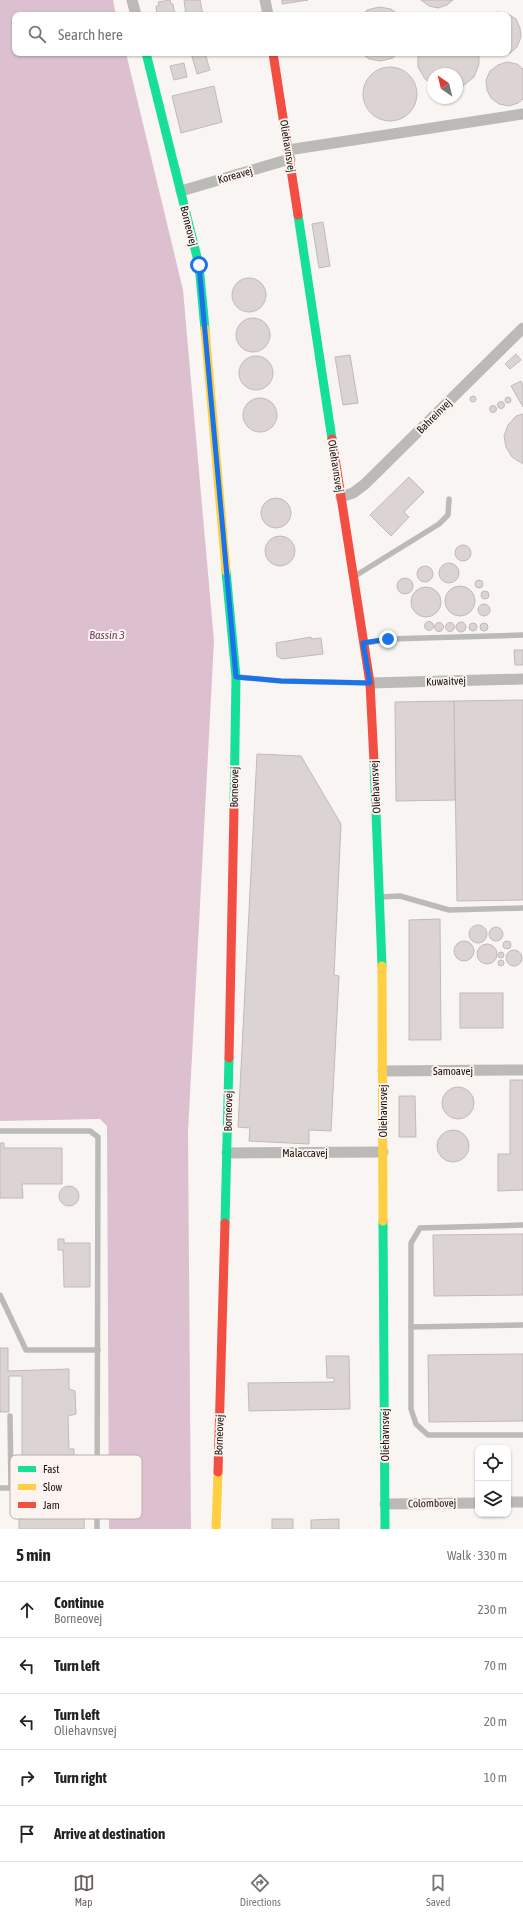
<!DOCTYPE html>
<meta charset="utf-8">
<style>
:root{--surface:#fff;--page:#f2f2f2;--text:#222;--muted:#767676;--line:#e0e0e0;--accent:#69605c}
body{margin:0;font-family:"Asap Condensed",sans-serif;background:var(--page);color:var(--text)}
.controls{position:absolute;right:12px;bottom:12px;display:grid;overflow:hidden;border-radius:8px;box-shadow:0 1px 3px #0004}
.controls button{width:36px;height:36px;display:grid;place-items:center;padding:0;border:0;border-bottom:1px solid var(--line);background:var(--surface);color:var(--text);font:20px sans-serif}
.compass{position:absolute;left:427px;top:68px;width:36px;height:36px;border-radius:50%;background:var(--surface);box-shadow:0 1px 3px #0004;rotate:325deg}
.stop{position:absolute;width:12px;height:12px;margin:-9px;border:3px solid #1a73e8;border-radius:50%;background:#fff}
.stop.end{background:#1a73e8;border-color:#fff;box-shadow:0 1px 4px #0008}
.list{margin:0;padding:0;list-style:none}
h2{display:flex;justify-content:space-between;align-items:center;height:52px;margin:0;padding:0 16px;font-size:17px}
h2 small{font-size:13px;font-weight:400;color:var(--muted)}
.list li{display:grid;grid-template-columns:26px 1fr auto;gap:12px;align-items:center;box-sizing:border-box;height:56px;padding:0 16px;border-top:1px solid var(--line)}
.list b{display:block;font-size:15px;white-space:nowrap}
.list p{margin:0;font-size:13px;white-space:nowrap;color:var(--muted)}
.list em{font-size:13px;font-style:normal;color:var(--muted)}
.icon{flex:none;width:22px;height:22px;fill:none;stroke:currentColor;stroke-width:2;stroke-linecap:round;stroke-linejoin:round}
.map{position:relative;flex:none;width:523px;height:1529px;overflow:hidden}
.search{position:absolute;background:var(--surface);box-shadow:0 1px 3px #0004;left:12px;right:12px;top:12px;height:44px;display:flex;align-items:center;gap:10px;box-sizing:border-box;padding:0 14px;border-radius:8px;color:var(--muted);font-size:15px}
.sheet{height:332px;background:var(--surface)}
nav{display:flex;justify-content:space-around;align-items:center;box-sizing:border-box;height:56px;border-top:1px solid var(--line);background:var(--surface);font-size:11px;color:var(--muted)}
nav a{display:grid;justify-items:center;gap:2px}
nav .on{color:var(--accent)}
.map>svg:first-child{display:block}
.water{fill:#dcc0d0}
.building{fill:#dcd4d3;stroke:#c2bab9}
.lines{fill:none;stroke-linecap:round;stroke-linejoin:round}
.lane{stroke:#bcbab6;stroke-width:5.5}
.street{stroke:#bcbab6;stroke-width:11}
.fast{stroke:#16e098;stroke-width:9}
.slow{stroke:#ffcf43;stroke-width:9}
.jam{stroke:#f24e42;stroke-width:9}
.route{stroke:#1a73e8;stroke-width:5}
.labels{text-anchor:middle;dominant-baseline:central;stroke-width:4;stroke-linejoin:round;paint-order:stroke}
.street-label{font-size:11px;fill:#1c100a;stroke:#fbf4f0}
.water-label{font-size:12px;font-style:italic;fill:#764365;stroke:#fbf4f0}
.key{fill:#fbf4f0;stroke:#b8b0ab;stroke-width:1}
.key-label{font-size:11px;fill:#1c100a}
</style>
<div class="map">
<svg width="523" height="1529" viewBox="0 0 523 1529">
<rect width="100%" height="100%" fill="#f8f5f3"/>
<polygon class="water" points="0,0 113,0 116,15 15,15 15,53 126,53 183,290 214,641 188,1132 191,1529 109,1529 107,1126 100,1119 0,1121"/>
<g class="building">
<polygon points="170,0 171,4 173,4 175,15 157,15 156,6 159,6 158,2"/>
<polygon points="184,0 200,0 203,15 186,15"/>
<polygon points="282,0 308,0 282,4"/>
<polygon points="421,0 453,0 447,5 438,8 429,6"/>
<polygon points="379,7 391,9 399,15 362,15 367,10"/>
<polygon points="498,12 508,14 516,19 520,28 521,37 517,47 510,53 500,55 490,53 508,53 508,15 488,15"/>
<polygon points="191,53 205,53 210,70 197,74"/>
<polygon points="361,53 398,53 393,58 381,61 369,59"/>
<polygon points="418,53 479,53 479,64 474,77 463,86 457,88 457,74 433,74 433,85 425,79 418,67"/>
<polygon points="507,62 517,64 523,69 523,99 518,103 509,106 499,104 491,98 487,90 486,80 490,71 498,65"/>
<polygon points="184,63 187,77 174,80 170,66"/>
<circle cx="390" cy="94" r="27"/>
<polygon points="214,86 222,122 181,133 172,96"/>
<polygon points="323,222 330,266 319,268 312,224"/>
<circle cx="249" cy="295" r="17"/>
<circle cx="253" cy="335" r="17"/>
<polygon points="516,354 521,360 510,369 505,364"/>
<polygon points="350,355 358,403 343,405 335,357"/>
<circle cx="256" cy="373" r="17"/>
<polygon points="521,381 523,385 523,407 511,386"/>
<circle cx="473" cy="399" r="3"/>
<circle cx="508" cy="400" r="3"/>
<circle cx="260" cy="415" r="17"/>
<circle cx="501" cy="405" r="3.5"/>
<circle cx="493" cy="409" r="3.5"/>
<polygon points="523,414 523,464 512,457 506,447 504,436 508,425 516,416"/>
<polygon points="409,477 424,492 404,512 409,517 391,536 370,515"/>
<circle cx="276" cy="513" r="15"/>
<circle cx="280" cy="551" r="15"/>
<circle cx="463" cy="553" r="8"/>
<circle cx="449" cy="573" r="10"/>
<circle cx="425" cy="574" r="8"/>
<circle cx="405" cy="586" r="8"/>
<circle cx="479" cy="584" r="4"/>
<circle cx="460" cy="601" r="15"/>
<circle cx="426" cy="602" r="15"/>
<circle cx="485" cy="595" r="4"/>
<circle cx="484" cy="610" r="6"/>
<circle cx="429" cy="626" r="4.5"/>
<circle cx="461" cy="627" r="5"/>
<circle cx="450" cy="627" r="4.5"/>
<circle cx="439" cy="627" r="4.5"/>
<circle cx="484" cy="627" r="4"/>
<circle cx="473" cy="627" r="4"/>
<polygon points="311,637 311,639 321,638 323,654 282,659 277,656 276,643"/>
<polygon points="514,650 523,650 523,665 515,665"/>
<polygon points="523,700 523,900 457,901 454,701"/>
<polygon points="454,701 455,800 396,801 395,702"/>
<polygon points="257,754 301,756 341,824 334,975 339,976 331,1131 309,1130 309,1144 249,1141 250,1128 238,1127"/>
<polygon points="440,919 441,1040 409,1040 409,920"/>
<circle cx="478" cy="934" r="9"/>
<circle cx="496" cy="934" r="7"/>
<circle cx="464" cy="951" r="10"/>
<circle cx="507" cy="945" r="4"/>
<circle cx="487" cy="954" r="10"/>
<circle cx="514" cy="958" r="8"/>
<circle cx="501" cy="955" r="3"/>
<circle cx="501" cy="963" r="3"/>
<rect x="460" y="993" width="43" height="35"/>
<polygon points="510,1080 523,1080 523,1190 498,1191 498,1154 510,1154"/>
<circle cx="458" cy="1103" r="16"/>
<polygon points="399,1096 415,1096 416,1137 399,1137"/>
<circle cx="453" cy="1146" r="16"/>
<polygon points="0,1143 4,1143 4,1148 62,1148 62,1184 22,1184 23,1198 0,1198"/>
<circle cx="69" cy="1196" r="10"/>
<polygon points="523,1234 523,1295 434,1296 433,1235"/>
<polygon points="58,1239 64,1239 64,1243 90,1243 90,1287 64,1287 63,1250 58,1250"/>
<polygon points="0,1348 8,1348 8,1371 69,1369 69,1389 75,1391 76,1414 68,1416 69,1449 74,1449 74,1460 69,1460 69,1474 22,1475 22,1376 9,1376 9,1412 0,1412"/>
<polygon points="523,1354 523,1421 429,1422 428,1355"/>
<polygon points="326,1356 349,1356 350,1409 249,1411 248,1383 334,1382 334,1378 327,1378"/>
<polygon points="19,1501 85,1502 84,1529 19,1529"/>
<rect x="272" y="1519" width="21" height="10"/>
<polygon points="339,1519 339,1529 311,1529 311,1520"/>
</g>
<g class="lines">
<g class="lane">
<polyline points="355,576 439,524 448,515 449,499"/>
<polyline points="366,643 388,639 523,635"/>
<polyline points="238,677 281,681 369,683"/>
<polyline points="381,897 400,896 449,910 523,908"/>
<polyline points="0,1131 90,1131 98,1137 97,1529"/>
<polyline points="523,1225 420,1228 411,1243 411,1409 416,1424 428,1435 523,1435"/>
<polyline points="0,1295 26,1350 98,1350"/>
<polyline points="411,1327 523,1325"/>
<polyline points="10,1416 11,1488"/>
<polyline points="0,1488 97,1487"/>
</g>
<g class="street">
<polyline points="132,0 136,15"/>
<polyline points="265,0 268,15"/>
<polyline points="288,150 523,114"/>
<polyline points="181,191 290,159"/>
<polyline points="341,497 353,493 365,484 523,328"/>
<polyline points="370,683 523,679"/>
<polyline points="383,1071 523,1070"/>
<polyline points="227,1153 383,1152"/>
<polyline points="508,1502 523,1502"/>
<polyline points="385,1504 478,1503"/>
</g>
<g class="fast">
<polyline points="146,53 199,265 205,329"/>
<polyline points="298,215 332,439"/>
<polyline points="226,571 236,677 234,808"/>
<polyline points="374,762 382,966"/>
<polyline points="383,1221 385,1529"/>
<polyline points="225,1223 229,1058"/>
</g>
<g class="slow">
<polyline points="205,329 226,571"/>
<polyline points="382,966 383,1221"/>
<polyline points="216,1529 218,1472"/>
</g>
<g class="jam">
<polyline points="273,53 298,215"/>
<polyline points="332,439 370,683 374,762"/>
<polyline points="229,1058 234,808"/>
<polyline points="218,1472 225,1223"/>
</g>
</g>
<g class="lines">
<polyline class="route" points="199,265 236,677 281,681 370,683 363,643 388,639"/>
</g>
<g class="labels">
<g class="street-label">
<text transform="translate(288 146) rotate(81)">Oliehavnsvej</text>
<text transform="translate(235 175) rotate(-16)">Koreavej</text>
<text transform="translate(189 226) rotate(76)">Borneovej</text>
<text transform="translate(434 416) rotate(-45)">Bahreinvej</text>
<text transform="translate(336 466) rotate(81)">Oliehavnsvej</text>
<text transform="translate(446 681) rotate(-2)">Kuwaitvej</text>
<text transform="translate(234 787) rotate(-89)">Borneovej</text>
<text transform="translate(375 787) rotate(-93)">Oliehavnsvej</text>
<text x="453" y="1071">Samoavej</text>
<text transform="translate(228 1111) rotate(-89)">Borneovej</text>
<text transform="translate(383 1111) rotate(-90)">Oliehavnsvej</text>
<text x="305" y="1153">Malaccavej</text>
<text transform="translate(219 1435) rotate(-88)">Borneovej</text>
<text transform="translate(385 1435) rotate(-90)">Oliehavnsvej</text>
<text transform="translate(432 1503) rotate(-1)">Colombovej</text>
</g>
<g class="water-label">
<text x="107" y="635">Bassin 3</text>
</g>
</g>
<rect x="10" y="1455" width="132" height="64" rx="6" class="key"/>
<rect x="18" y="1466" width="18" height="6" fill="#16e098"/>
<rect x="18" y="1484" width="18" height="6" fill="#ffcf43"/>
<rect x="18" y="1502" width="18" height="6" fill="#f24e42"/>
<g class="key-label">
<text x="43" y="1473">Fast</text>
<text x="43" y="1491">Slow</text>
<text x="43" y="1509">Jam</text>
</g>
</svg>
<div class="controls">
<button><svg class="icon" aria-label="locate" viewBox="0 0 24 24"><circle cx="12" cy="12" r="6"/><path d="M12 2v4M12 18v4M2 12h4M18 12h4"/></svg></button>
<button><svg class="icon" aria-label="layers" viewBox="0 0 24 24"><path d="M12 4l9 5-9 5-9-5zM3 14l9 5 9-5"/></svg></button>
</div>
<svg class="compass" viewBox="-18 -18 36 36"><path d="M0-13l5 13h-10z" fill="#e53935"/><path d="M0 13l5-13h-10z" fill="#767676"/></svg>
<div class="stop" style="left:199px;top:265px"></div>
<div class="stop end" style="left:388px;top:639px"></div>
<div class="search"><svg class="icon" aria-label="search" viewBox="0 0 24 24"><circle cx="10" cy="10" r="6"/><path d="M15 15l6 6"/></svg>Search here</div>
</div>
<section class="sheet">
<h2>5 min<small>Walk · 330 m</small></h2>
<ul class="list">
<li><svg class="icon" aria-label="ahead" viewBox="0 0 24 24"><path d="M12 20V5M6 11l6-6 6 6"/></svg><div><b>Continue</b><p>Borneovej</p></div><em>230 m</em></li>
<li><svg class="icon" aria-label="left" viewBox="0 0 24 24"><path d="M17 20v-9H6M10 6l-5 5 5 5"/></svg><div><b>Turn left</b></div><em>70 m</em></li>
<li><svg class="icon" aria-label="left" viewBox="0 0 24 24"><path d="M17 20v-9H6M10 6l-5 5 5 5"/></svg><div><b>Turn left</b><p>Oliehavnsvej</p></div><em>20 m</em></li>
<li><svg class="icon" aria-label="right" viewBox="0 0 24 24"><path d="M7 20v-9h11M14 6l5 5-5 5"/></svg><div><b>Turn right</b></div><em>10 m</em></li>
<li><svg class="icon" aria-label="arrive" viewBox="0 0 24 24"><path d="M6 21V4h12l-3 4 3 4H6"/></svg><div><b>Arrive at destination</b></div></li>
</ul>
</section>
<nav>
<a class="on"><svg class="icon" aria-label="map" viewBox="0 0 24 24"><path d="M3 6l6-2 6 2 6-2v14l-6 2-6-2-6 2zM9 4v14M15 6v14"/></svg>Map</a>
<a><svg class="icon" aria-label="directions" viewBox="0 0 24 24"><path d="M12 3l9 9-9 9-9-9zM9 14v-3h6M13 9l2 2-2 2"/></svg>Directions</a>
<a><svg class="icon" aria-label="saved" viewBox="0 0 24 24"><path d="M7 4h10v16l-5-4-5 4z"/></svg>Saved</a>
</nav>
